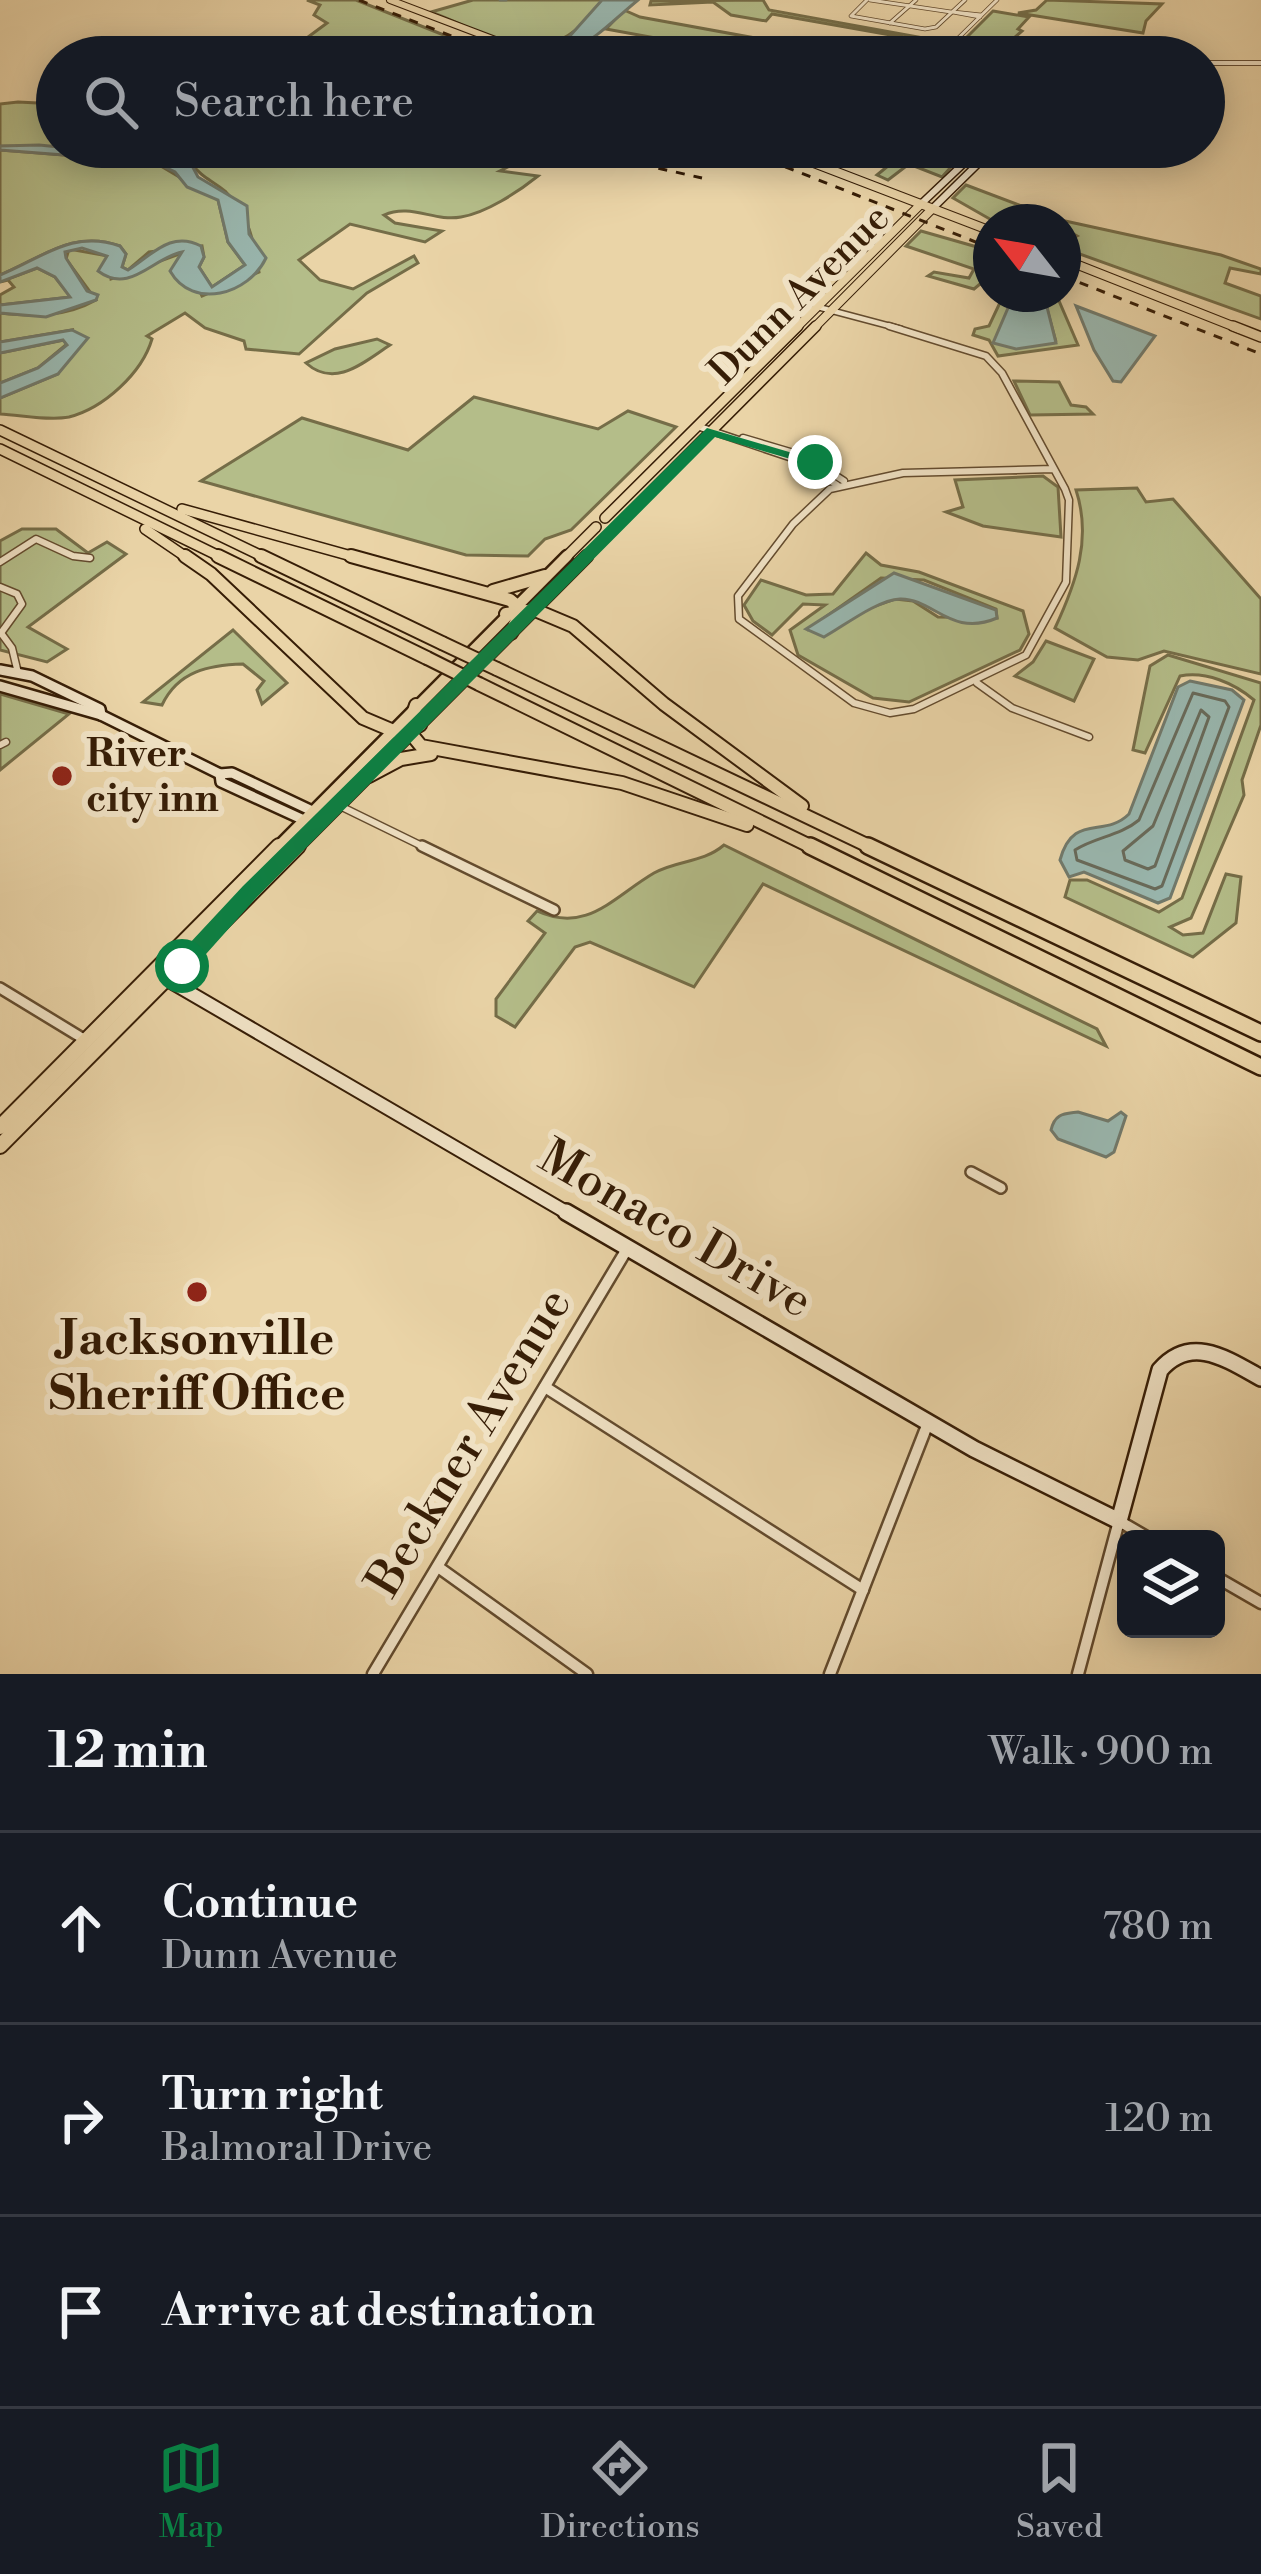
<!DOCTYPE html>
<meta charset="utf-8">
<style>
:root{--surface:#171b24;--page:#242831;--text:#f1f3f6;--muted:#9ea1a6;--line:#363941;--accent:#0b8043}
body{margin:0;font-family:"Libre Bodoni",serif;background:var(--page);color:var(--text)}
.controls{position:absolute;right:36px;bottom:36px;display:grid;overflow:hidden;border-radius:18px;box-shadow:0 6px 30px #0003}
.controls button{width:108px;height:108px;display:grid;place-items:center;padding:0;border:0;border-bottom:3px solid var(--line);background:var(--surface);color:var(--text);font:60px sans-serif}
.compass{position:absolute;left:973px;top:204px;width:108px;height:108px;border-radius:50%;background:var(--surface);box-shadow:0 6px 30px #0003;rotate:301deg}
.stop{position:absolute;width:36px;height:36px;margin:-27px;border:9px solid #0b8043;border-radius:50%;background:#fff}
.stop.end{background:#0b8043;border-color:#fff;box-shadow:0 3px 12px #0008}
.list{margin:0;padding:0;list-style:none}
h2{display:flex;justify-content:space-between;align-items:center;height:156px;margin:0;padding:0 48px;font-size:51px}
h2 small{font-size:39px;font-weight:400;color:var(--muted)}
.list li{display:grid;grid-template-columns:78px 1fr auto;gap:36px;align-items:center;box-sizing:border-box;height:192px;padding:0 48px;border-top:3px solid var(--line)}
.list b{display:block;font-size:45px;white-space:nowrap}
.list p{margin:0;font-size:39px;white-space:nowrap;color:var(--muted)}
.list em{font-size:39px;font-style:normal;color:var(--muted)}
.icon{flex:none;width:66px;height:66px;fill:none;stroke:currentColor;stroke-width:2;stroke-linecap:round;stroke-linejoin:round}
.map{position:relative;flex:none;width:1261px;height:1674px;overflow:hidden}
.search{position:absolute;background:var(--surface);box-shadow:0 6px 30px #0003;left:36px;right:36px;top:36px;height:132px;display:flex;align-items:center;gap:30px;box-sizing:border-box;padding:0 42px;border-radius:66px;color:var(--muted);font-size:45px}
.sheet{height:732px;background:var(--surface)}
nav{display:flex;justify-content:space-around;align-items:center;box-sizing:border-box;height:168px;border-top:3px solid var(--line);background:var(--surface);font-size:33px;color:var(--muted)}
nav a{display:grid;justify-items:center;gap:6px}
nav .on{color:var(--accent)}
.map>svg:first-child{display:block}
.green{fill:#b4bd89;stroke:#756d48;stroke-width:3;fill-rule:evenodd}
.water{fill:#99b7af;stroke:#71796b;stroke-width:3}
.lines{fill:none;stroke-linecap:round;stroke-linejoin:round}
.shore{stroke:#686a5a;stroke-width:3}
.stream{stroke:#71796b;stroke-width:3}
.street-far4-casing{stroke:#634b2e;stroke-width:4.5}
.street-far3-casing{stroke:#634b2e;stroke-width:8}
.street-far2-casing{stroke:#634b2e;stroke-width:9}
.street-far1-casing{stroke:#634b2e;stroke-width:14}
.street-casing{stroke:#634b2e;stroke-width:15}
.secondary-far4-casing{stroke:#361d06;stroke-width:6}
.secondary-far3-casing{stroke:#361d06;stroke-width:9}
.secondary-far2-casing{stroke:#361d06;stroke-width:14}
.secondary-far1-casing{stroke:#361d06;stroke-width:16}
.secondary-casing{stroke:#361d06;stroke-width:20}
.primary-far4-casing{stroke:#361d06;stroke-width:8}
.primary-far3-casing{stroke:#361d06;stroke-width:10}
.primary-far2-casing{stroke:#361d06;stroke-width:12}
.primary-far1-casing{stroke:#361d06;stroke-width:15}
.primary-casing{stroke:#361d06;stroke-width:18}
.highway-far2-casing{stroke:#361d06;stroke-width:12}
.highway-far1-casing{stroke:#361d06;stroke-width:16}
.highway-casing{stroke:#361d06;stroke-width:20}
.street-far4{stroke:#f1e3c6;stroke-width:3}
.street-far3{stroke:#f1e3c6;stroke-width:4.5}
.street-far2{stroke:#f1e3c6;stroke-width:6}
.street-far1{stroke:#f1e3c6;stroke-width:9}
.street{stroke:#f1e3c6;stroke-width:10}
.secondary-far4{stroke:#f1e3c6;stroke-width:4.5}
.secondary-far3{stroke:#f1e3c6;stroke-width:6}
.secondary-far2{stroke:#f1e3c6;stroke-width:9}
.secondary-far1{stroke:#f1e3c6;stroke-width:12}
.secondary{stroke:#f1e3c6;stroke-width:15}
.primary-far4{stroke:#ead4a7;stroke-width:6}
.primary-far3{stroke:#ead4a7;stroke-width:8}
.primary-far2{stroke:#ead4a7;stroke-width:9}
.primary-far1{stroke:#ead4a7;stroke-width:10}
.primary{stroke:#ead4a7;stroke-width:14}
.highway-far2{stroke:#ead4a7;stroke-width:9}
.highway-far1{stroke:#ead4a7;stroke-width:12}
.highway{stroke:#ead4a7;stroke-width:15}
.rail{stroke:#361d06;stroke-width:3;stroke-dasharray:9 9;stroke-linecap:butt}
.highway-bridge-casing{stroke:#361d06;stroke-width:16;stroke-linecap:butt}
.highway-bridge{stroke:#ead4a7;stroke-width:12}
.route{fill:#0b8043}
.poi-dot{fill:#8f2418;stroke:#f1e3c6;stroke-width:4.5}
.labels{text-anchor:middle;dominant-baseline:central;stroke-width:12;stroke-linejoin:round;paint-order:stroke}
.street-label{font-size:39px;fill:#361d06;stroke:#f1e3c6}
.poi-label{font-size:39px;font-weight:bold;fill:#361d06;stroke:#f1e3c6;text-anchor:start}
.near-street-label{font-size:48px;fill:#361d06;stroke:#f1e3c6}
.near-poi-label{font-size:48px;font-weight:bold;fill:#361d06;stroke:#f1e3c6}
</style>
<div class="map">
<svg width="1261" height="1674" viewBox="0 0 1261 1674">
<rect width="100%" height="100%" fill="#ead4a7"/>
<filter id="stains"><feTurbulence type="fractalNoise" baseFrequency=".00167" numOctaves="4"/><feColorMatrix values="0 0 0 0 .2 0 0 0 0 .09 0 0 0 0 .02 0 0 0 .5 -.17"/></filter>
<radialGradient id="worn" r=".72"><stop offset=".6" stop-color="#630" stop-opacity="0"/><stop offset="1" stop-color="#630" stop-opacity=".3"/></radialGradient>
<g class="green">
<polygon points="307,0 356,0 499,57 256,57 296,46 327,23 314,15 320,5"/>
<path d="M473,0H602L603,2C545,77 503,40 431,12Z"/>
<polygon points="763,0 769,10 946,42 930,49 902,37 772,14 766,21 731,15 713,2 650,5 651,1"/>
<polygon points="1047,0 1162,4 1146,21 1143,33 1018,13 1036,10"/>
<polygon points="624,10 640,17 859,57 760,57 606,29"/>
<polygon points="993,11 1029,17 1018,29 1022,31 999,51 1029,57 996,53 996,57 947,57"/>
<polygon points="18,102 57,104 57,147 0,146 0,104"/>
<path d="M228,147C261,147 302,164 332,147H565L566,154L535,153L500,171L538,176C518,192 486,213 461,217C434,222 411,203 384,215L395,223L442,231L425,242L350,224L299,260L320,280L353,289L414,256L418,263L367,293L299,354L246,349L244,341L205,328L185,313L147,336L152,339C142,373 104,408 69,417C49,421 21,415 0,414V398L58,374L72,330L0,342V313C34,317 66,317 96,300L66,259L69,249L108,256L111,279L182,253L202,296L259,272C254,243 249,214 226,192C211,179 204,180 190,162L194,154Z"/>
<polygon points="853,147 969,147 942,177 909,164 888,180 877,175 894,161"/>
<path d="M0,150L154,162L218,200L228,242L245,265L212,287L199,267L204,257L202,246L149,252L128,270L122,267L126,254L120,246C73,229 42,258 0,275Z"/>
<polygon points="966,185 1056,219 1221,255 1261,269 1261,274 1230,268 1225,283 1261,296 1261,319 1063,248 1063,243 1077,236 1063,228 1063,222 1032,213 995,222 953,198"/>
<polygon points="921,231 991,251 991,288 980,284 974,289 928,276 934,272 969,278 974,269 906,246"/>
<polygon points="37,268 55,277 71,297 0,305 0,295 14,287 8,280 0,282"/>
<polygon points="1004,294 1014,294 1056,342 1043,294 1056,294 1078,345 998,356 989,340 973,335 975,329 989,326"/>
<path d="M377,339L390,345C364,362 335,389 306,363L335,349Z"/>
<polygon points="64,340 67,344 38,368 0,383 0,353"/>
<polygon points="1014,381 1059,382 1071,405 1086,407 1093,414 1030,415"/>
<polygon points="474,397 598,429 628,411 676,427 571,530 545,539 528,556 466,555 201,481 302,418 408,450"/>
<polygon points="1043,476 1058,487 1061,537 983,526 946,512 963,507 955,480"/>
<path d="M1137,488L1146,502L1173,499L1261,599V674L1164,651L1138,660L1107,657L1055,628C1076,583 1092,539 1076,490Z"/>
<polygon points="22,529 56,529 88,553 107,542 126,554 28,627 67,649 47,662 0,650 0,541"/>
<path d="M866,553L881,565L919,572L1023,611L1029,634L1020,650L909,702L873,698L798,655L790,630L825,605L803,604L772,635L753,621L744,605L761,580L806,595L833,594ZM881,578L924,580L996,609L997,618L938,617L913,601L895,599L807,630Z"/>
<path d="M233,630L287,683L262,704L257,690L264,681L243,664C209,665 178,671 162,705L143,702Z"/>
<polygon points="1046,641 1094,659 1074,701 1015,676 1033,662"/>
<path d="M1168,655L1261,683V725L1242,780L1244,795L1191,918L1170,927L1183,935L1203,933L1226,874L1241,877L1236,923L1193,957L1065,897L1070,880H1087L1159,912L1182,898L1254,700C1234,683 1206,671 1180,676L1145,753L1133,750L1150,666Z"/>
<polygon points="0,694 69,714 0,770"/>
<path d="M724,845L1097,1029L1106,1046L763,884L694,987L590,942L575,947L515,1027L496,1016V999L545,933L528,921L537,911C587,934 613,897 654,873C677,860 703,863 724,845Z"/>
</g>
<g class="water">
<path d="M602,0H638C592,38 583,58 512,57L569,37Z"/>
<path d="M39,145L121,153L228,147L194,154L190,162L198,177L247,206L249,234L266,258C249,294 193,311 170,271L182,252C152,258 130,295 98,271L107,256L82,248L65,252L66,258L87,291L98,295L96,300L46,317L0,313V305L70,297L55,277L37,268L0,282V275C42,258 73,229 120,246L126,254L122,267L128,270C152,255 171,230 201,246L204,257L199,267L212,287L245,265L228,242L218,200L187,187L175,172L154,162L0,150V146Z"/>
<polygon points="1014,294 1044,295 1056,343 1016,349 993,343"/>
<polygon points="1076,306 1155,336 1121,382 1113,381 1094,350"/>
<polygon points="72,330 88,338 58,374 0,398 0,383 38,368 67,345 63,340 0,353 0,342"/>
<path d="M894,573L996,610L997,618C951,638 933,598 900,599C877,600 844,626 824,637L806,629Z"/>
<path d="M1190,681L1232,690L1244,700L1170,898L1158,903L1084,872L1069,877L1060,860C1073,812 1104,839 1129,814L1178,687Z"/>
<path d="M1078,1112L1108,1121L1121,1112L1126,1116L1114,1152L1106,1157L1058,1139L1051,1130C1055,1113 1064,1114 1078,1112Z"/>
</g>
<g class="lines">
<g class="shore">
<path d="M1193,693L1225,701L1229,707L1162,886L1155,889L1077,860L1075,850C1095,837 1120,836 1139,820Z"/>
<polygon points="1201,710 1209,717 1155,866 1148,869 1125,860 1123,851 1153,826"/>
</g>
<polyline class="stream" points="500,0 506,0"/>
<g class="street-far4-casing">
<g id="street-far4">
<polyline points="867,0 851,16 925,29 936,27 965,0"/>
<polyline points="870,0 951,12"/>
<polyline points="980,17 953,12 981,15"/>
<polyline points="890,23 916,0"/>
<polyline points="624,51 655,57"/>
<polyline points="614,57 639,42"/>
<polyline points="939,57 997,0"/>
</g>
</g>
<g class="street-far3-casing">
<g id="street-far3">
<polyline points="812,162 831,147"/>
<polyline points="818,307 901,329"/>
</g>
</g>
<g class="street-far2-casing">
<g id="street-far2">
<polyline points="889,326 986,356 1002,373 1065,489 1069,500 1066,582 1026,655 914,709 890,713 854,703 739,619 738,596 793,524 830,489 903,473 1053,469"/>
<polyline points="697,426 798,460 837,485"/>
<polyline points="743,438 807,457 844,481"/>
<polyline points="0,562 36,539 73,556 90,558"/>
<polyline points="0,587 17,594 22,604 1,633 12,648 18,673"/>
<polyline points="977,683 1012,708 1089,737"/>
<polyline points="0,745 6,742"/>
<polyline points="338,805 428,849"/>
</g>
</g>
<g class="street-far1-casing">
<g id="street-far1">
<polyline points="422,846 554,910"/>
<polyline points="0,988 87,1041"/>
<polyline points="971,1172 1001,1188"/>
</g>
</g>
<g class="street-casing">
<g id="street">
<polyline points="545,1387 863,1590"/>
<polyline points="438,1567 587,1674"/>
<polyline points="1216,1577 1261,1603"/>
<polyline points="373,1674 627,1249"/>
<polyline points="830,1674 928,1423"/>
<polyline points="1078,1674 1119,1521 1150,1539"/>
</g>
</g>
<g class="secondary-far4-casing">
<polyline id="secondary-far4" points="1204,63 1261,63"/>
</g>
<g class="secondary-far3-casing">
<g id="secondary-far3">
<polyline points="921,204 981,147"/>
<polyline points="932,209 995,147"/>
</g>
</g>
<g class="secondary-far2-casing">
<g id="secondary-far2">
<polyline points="0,670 32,676 100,709 101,715"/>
<polyline points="0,686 101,715 220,774 232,773 325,817"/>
<polyline points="220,774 221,782 317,826"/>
</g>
</g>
<g class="secondary-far1-casing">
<polyline id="secondary-far1" points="161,976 571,1215"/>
</g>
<g class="secondary-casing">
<path id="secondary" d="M566,1212L974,1449L1119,1521L1160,1370C1191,1334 1227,1359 1261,1378"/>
</g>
<g class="primary-far4-casing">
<polyline id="primary-far4" points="390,0 540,57"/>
</g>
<g class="primary-far3-casing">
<g id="primary-far3">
<polyline points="772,147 991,231"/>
<polyline points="1063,259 1240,329"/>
<polyline points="795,329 921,204"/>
<polyline points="813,329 932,209"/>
</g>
</g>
<g class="primary-far2-casing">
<g id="primary-far2">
<polyline points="1233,326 1261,337"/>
<polyline points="605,518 798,326"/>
<polyline points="564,559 596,527"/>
<polyline points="584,559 816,326"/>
</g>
</g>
<g class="primary-far1-casing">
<g id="primary-far1">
<polyline points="276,849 567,556"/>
<polyline points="295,849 587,556"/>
</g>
</g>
<g class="primary-casing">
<g id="primary">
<polyline points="0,1127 279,846"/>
<polyline points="0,1146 298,846"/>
</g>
</g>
<g class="highway-far2-casing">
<g id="highway-far2">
<polyline points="0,430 268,559"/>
<polyline points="0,449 225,559"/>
<polyline points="182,509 362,559"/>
<polyline points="145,529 189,559"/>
</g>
</g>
<g class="highway-far1-casing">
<g id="highway-far1">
<polyline points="185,556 211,574 363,718 396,732 420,725"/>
<polyline points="218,556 427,658"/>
<polyline points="261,556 442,643"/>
<polyline points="351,556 510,600 522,610 511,633"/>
<polyline points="493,591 545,576"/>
<polyline points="506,614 535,610 573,626 664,704 802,806"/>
<polyline points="497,669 875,849"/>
<polyline points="479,684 816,849"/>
<polyline points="416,705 408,730 421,746 622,783 747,825"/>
<polyline points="369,776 401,759 431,754"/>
</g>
</g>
<g class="highway-casing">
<g id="highway">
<polyline points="810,846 1261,1067"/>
<polyline points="868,846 1261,1033"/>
</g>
</g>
<use href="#street-far4" class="street-far4"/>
<use href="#street-far3" class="street-far3"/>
<use href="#street-far2" class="street-far2"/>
<use href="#street-far1" class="street-far1"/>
<use href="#street" class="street"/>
<use href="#secondary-far4" class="secondary-far4"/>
<use href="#secondary-far3" class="secondary-far3"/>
<use href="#secondary-far2" class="secondary-far2"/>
<use href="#secondary-far1" class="secondary-far1"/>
<use href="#secondary" class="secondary"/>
<use href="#primary-far4" class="primary-far4"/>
<use href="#primary-far3" class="primary-far3"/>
<use href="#primary-far2" class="primary-far2"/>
<use href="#primary-far1" class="primary-far1"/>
<use href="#primary" class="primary"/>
<use href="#highway-far2" class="highway-far2"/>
<use href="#highway-far1" class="highway-far1"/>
<use href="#highway" class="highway"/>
<g class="rail">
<polyline points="359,0 505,57"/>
<polyline points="590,147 613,158 702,178"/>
<polyline points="735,147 991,248"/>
<polyline points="1063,276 1261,354"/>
</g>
<g class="highway-bridge-casing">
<g id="highway-bridge">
<polyline points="442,643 497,669"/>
<polyline points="427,658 479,684"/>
</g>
</g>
<use href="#highway-bridge" class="highway-bridge"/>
</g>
<polygon class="route" points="707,428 823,462 815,466 715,437 257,897 190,972 175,972 175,959 243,886"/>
<g class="poi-dot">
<circle cx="62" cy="776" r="12"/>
<circle cx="197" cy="1292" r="12"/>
</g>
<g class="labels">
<g class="street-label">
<text transform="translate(800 295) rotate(-45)">Dunn Avenue</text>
</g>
<g class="poi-label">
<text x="86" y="754">River<tspan x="86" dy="45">city inn</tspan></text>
</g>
<g class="near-street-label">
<text transform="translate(675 1230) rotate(30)">Monaco Drive</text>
<text transform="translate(470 1443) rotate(-59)">Beckner Avenue</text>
</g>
<g class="near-poi-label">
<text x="197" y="1340">Jacksonville<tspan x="197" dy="55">Sheriff Office</tspan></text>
</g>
</g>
<rect width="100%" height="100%" filter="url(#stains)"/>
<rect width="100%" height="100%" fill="url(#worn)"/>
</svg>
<div class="controls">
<button><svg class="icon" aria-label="layers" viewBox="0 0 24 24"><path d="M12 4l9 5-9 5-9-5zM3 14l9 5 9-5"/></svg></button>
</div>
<svg class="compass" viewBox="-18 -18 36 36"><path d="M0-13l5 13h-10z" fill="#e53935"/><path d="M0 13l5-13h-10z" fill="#9ea1a6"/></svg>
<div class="stop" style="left:182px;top:966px"></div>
<div class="stop end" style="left:815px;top:462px"></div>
<div class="search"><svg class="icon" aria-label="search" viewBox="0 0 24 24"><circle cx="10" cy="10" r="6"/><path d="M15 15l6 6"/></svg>Search here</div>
</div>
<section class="sheet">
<h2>12 min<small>Walk · 900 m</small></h2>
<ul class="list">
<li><svg class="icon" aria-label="ahead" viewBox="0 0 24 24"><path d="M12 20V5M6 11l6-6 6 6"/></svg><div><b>Continue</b><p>Dunn Avenue</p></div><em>780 m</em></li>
<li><svg class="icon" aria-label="right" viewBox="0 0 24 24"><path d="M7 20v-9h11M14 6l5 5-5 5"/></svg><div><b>Turn right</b><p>Balmoral Drive</p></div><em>120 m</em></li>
<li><svg class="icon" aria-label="arrive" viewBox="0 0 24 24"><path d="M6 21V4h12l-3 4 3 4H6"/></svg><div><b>Arrive at destination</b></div></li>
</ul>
</section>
<nav>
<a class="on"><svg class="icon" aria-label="map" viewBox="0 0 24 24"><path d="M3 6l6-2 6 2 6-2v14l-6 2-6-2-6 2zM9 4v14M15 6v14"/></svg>Map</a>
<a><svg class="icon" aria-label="directions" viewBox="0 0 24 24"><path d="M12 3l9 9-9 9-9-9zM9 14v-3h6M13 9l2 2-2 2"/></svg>Directions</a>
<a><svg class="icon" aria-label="saved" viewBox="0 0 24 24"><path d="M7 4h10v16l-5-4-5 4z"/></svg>Saved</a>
</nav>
